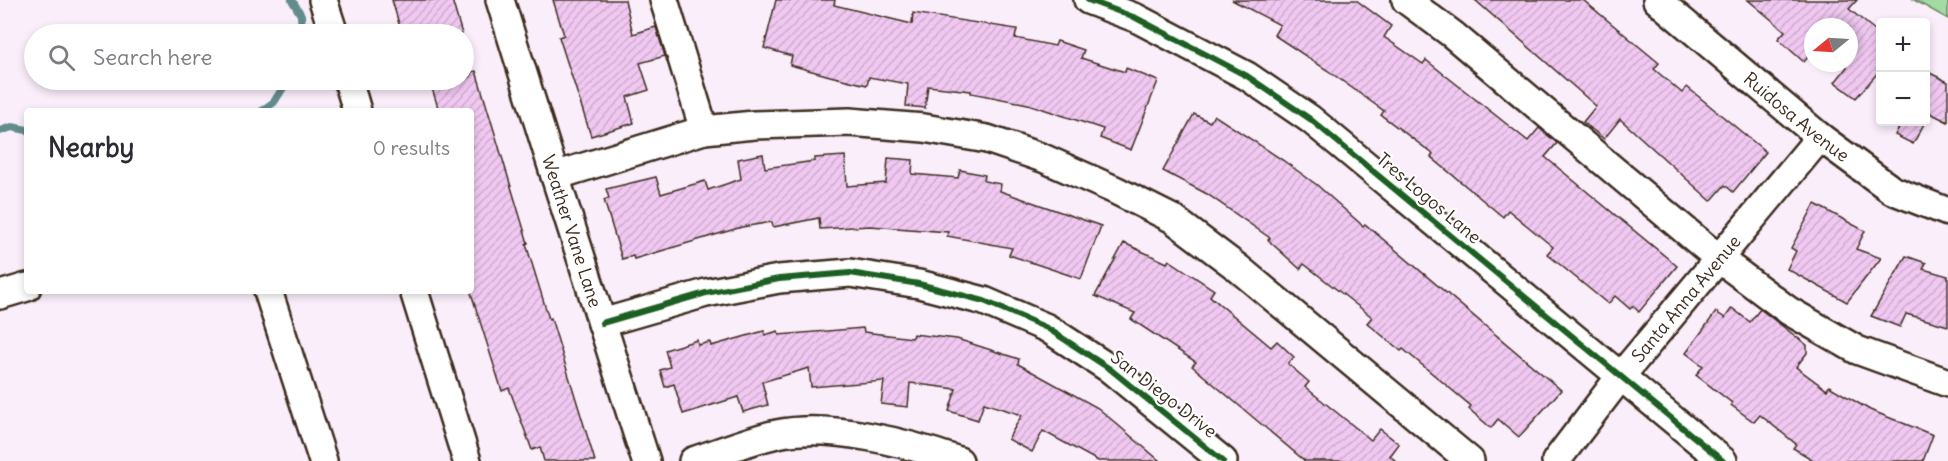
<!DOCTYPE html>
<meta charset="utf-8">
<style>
:root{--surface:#fff;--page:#f2f2f3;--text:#2b2b33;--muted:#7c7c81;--line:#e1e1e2}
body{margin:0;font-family:Delius,sans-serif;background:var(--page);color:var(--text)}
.controls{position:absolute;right:18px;top:18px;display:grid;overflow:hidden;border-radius:6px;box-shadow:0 3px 9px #0003}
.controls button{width:54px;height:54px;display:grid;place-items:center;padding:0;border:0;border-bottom:2px solid var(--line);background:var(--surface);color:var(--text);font:30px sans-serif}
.compass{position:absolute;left:1804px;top:18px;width:54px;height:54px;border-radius:50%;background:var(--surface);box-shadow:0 3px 9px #0003;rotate:252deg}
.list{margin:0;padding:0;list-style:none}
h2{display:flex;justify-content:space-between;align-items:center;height:78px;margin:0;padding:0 24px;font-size:26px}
h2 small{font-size:20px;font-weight:400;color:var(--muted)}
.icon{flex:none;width:33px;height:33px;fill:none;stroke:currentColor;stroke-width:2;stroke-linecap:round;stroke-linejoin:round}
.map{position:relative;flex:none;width:1948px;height:461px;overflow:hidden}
.search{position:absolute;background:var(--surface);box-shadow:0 3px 9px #0003;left:24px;top:24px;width:450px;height:66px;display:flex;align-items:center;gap:15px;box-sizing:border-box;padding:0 21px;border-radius:33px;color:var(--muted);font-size:22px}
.panel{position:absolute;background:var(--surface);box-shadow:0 3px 9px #0003;left:24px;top:108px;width:450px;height:186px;border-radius:6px}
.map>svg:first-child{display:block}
.forest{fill:url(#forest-firs);stroke:#6e8360;stroke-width:1.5}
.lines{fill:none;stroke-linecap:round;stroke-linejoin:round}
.stream{stroke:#638c8d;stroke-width:8}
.building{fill:url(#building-hatch);stroke:#3b2a1e;stroke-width:1.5}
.minor-casing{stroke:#3b2a1e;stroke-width:32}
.minor{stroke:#fff;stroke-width:27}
.cycleway-casing{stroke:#fff;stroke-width:10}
.cycleway{stroke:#1b5e20;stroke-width:6}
.labels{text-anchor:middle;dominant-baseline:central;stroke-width:4.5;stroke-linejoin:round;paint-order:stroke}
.street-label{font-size:18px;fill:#3b2a1e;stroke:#fff}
</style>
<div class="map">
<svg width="1948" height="461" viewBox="0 0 1948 461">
<defs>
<pattern id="forest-firs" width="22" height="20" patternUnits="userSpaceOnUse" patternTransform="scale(1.5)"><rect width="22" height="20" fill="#a2dca2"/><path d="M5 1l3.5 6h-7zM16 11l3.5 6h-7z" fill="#8cbd8b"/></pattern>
<pattern id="building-hatch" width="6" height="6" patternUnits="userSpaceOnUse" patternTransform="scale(1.5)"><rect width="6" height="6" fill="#f0c8f1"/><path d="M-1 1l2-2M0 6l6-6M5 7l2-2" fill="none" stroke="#cfacce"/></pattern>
</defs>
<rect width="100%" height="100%" fill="#faeefb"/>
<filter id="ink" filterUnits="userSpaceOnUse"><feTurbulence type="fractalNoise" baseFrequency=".0167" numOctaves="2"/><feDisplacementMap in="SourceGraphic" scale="12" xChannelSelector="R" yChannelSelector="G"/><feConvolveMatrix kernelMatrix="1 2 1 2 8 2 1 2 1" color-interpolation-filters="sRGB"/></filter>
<g filter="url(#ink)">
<polygon class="forest" points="1914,0 1948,0 1948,19"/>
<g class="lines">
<g class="stream">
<polyline points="292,0 301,15 302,34"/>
<polyline points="262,111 274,102 288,80"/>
<polyline points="0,131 12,127 27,130"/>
</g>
</g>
<g class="building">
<polygon points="392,0 452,0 462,34 402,34"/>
<polygon points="553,0 625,0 633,34 656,27 665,56 640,63 649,90 627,97 634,123 591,136 559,37 564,35"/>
<polygon points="776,0 835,0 834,5 912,24 913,13 1017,29 1015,38 1055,46 1057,41 1084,50 1081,58 1125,72 1126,68 1158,81 1131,150 1100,138 1103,129 1028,104 971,93 971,91 928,86 925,108 906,106 908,84 869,77 867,85 830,76 790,65 792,56 764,48"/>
<polygon points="1232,0 1356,0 1391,26 1384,37 1423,64 1426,60 1528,141 1539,128 1557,143 1545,157 1677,266 1639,312 1633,306 1630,309 1615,296 1608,304 1547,254 1553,247 1508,210 1503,217 1431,157 1433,154 1381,115 1384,111 1327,70 1274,35 1280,25"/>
<polygon points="1475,0 1583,0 1659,63 1654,69 1682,93 1687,87 1766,152 1733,192 1725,185 1711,201 1620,119 1604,139 1583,122 1596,106"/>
<polygon points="1748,0 1857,0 1849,9 1881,35 1881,69 1856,98 1835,82 1847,67 1841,63 1849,63 1849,27 1813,27 1813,51 1804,62 1778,39 1785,31"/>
<polygon points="476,71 528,243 526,244 549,319 551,318 595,461 544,461 540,447 532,450 509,388 502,391 471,293 471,111 439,111 432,88 464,80 471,76 471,72"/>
<polygon points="1926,71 1948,82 1948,122 1926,111"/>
<polygon points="1194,114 1210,122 1214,115 1284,161 1317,185 1363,226 1365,224 1561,390 1519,437 1498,419 1491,428 1469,409 1471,406 1403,349 1401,351 1367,323 1372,317 1304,264 1300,269 1268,240 1270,238 1207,194 1163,171"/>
<polygon points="1902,122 1925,122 1913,144 1895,135"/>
<polygon points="763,154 765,168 815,161 815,158 845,156 847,186 886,183 888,158 913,160 912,174 958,178 960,170 985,175 984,181 1001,184 1000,191 1101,226 1081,279 1009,255 1012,248 947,236 948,232 870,226 820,229 819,218 773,227 772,222 742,227 634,259 633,256 622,259 604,200 609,198 606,189 656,177 661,194 705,181 708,190 741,179 738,159"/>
<polygon points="1815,204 1865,231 1856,249 1881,258 1847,302 1787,269 1796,251 1791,248"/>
<polygon points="1124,243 1167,263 1169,260 1214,290 1210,296 1271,347 1277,341 1294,357 1288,364 1309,382 1305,387 1371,440 1380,429 1399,444 1390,456 1396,461 1305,461 1192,366 1196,362 1131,319 1135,313 1095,296"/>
<polygon points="1906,256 1926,263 1923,269 1948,276 1948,326 1906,314 1900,327 1871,316"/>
<polygon points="1732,308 1750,322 1760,309 1807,345 1807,353 1796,367 1827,390 1829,386 1870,410 1933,435 1923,461 1815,461 1793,448 1796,444 1760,415 1754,422 1731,405 1732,403 1696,375 1703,366 1686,353 1716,312 1725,318"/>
<polygon points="863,328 864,332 912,338 913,334 957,339 1019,359 1018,364 1098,408 1160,461 1098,461 1043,431 1032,452 1008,439 1022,415 984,403 978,420 949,411 956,389 910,383 908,407 881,404 884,381 811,387 809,368 762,382 768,405 743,412 738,397 683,414 674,384 665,387 660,370 670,367 665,350 697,340 698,345 710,342 711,346 764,331 765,335 778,331 779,335"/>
</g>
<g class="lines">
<g class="minor-casing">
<g id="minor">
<polyline points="323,0 334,34"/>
<path id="s1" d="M500,0L555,176L646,461"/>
<polyline points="1088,0 1136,18 1247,76 1310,119 1723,461"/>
<polyline points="1406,0 1452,34 1718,258 1789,311 1857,350 1948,383"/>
<path id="s2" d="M1657,0L1820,137L1892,190L1948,212"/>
<polyline points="348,80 357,111"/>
<polyline points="704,130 754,125 849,122 924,128 987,139 1043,158 1115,190 1173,219 1238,268 1470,461"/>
<polyline points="555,176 704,130 664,0"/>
<polyline points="268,291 323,461"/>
<polyline points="414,291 467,461"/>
<polyline points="0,295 27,287"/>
<polyline points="602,323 706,293 779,279 850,273 919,284 984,301 1047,328 1110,369 1223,461"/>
<path d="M693,461C721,452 749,440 777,434C831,423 908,443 959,461"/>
<path id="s3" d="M1556,461L1620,377L1820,137"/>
</g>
</g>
<use href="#minor" class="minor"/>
<g class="cycleway-casing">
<g id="cycleway">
<polyline points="1088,0 1136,18 1247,76 1310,119 1723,461"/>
<polyline points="602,323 706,293 779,279 850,273 919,284 984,301 1047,328 1110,369 1223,461"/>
</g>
</g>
<use href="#cycleway" class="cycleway"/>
</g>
</g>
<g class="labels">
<g class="street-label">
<text stroke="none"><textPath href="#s2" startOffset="182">Ruidosa Avenue</textPath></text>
<text transform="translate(1429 198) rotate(40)">Tres Logos Lane</text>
<text stroke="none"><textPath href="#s1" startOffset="242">Weather Vane Lane</textPath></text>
<text stroke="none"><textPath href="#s3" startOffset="208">Santa Anna Avenue</textPath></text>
<text transform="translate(1164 394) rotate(38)">San Diego Drive</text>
</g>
</g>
</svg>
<div class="controls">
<button>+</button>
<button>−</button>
</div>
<svg class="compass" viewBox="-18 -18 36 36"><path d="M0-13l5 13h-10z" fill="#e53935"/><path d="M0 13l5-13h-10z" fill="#7c7c81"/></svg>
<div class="search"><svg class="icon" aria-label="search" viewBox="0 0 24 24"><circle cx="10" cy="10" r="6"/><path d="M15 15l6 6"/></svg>Search here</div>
<section class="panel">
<h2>Nearby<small>0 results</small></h2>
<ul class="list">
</ul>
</section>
</div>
